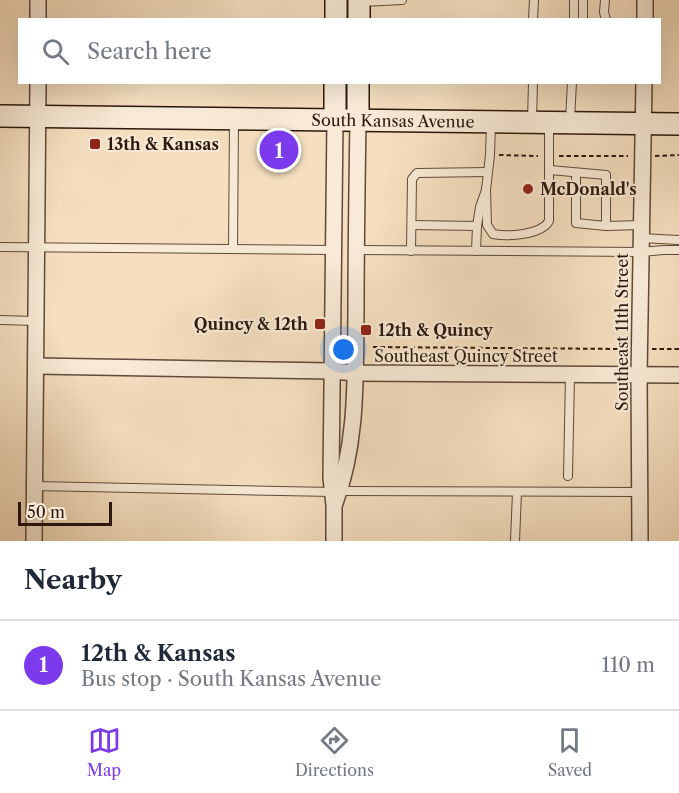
<!DOCTYPE html>
<meta charset="utf-8">
<style>
:root{--surface:#fff;--page:#f6f6f7;--text:#1f2937;--muted:#747a83;--line:#e0e1e3;--accent:#7c3aed}
body{margin:0;font-family:"Libre Caslon Text",serif;background:var(--page);color:var(--text)}
.scale{position:absolute;left:18px;bottom:15px;width:94px;box-sizing:border-box;padding-left:6px;border:3px solid #2d170e;border-top:0;font-size:16px;line-height:21px;white-space:nowrap;color:#2d170e;-webkit-text-stroke:4px #f8ead6;paint-order:stroke}
.you{position:absolute;left:344px;top:350px;width:21px;height:21px;margin:-15px;border:4px solid #fff;border-radius:50%;background:#1a73e8;box-shadow:0 0 0 9px #1a73e833}
.badge{display:grid;place-items:center;width:39px;height:39px;border-radius:50%;background:var(--accent);color:#fff;font-size:20px;font-weight:700}
.pin{position:absolute;translate:-50% -50%;border:3px solid #fff;box-shadow:0 2px 6px #0006}
.list{margin:0;padding:0;list-style:none}
h2{display:flex;justify-content:space-between;align-items:center;height:78px;margin:0;padding:0 24px;font-size:26px}
h2 small{font-size:20px;font-weight:400;color:var(--muted)}
.list li{display:grid;grid-template-columns:39px 1fr auto;gap:18px;align-items:center;box-sizing:border-box;height:90px;padding:0 24px;border-top:2px solid var(--line)}
.list b{display:block;font-size:22px;white-space:nowrap}
.list p{margin:0;font-size:20px;white-space:nowrap;color:var(--muted)}
.list em{font-size:20px;font-style:normal;color:var(--muted)}
.icon{flex:none;width:33px;height:33px;fill:none;stroke:currentColor;stroke-width:2;stroke-linecap:round;stroke-linejoin:round}
.map{position:relative;flex:none;width:679px;height:541px;overflow:hidden}
.search{position:absolute;background:var(--surface);box-shadow:0 6px 24px #0002;left:18px;right:18px;top:18px;height:66px;display:flex;align-items:center;gap:15px;box-sizing:border-box;padding:0 21px;border-radius:0px;color:var(--muted);font-size:22px}
.sheet{height:168px;background:var(--surface)}
nav{display:flex;justify-content:space-around;align-items:center;box-sizing:border-box;height:84px;border-top:2px solid var(--line);background:var(--surface);font-size:16px;color:var(--muted)}
nav a{display:grid;justify-items:center;gap:3px}
nav .on{color:var(--accent)}
.map>svg:first-child{display:block}
.lines{fill:none;stroke-linecap:round;stroke-linejoin:round}
.service-casing{stroke:#5f493a;stroke-width:10}
.minor-casing{stroke:#5f493a;stroke-width:18}
.secondary-casing{stroke:#2d170e;stroke-width:24}
.path{stroke:#2d170e;stroke-width:2;stroke-dasharray:4.5 3;stroke-linecap:butt}
.service{stroke:#f8ead6;stroke-width:8}
.minor{stroke:#f8ead6;stroke-width:15}
.secondary{stroke:#f8ead6;stroke-width:21}
.poi-dot{fill:#8f2418;stroke:#f8ead6;stroke-width:2}
.labels{text-anchor:middle;dominant-baseline:central;stroke-width:4.5;stroke-linejoin:round;paint-order:stroke}
.street-label{font-size:16px;fill:#2d170e;stroke:#f8ead6}
.poi-label{font-size:16px;font-weight:bold;fill:#2d170e;stroke:#f8ead6;text-anchor:start}
</style>
<div class="map">
<svg width="679" height="541" viewBox="0 0 679 541">
<rect width="100%" height="100%" fill="#f5dfc0"/>
<filter id="stains"><feTurbulence type="fractalNoise" baseFrequency=".00333" numOctaves="4"/><feColorMatrix values="0 0 0 0 .2 0 0 0 0 .09 0 0 0 0 .02 0 0 0 .5 -.17"/></filter>
<radialGradient id="worn" r=".72"><stop offset=".6" stop-color="#630" stop-opacity="0"/><stop offset="1" stop-color="#630" stop-opacity=".3"/></radialGradient>
<g class="lines">
<g class="service-casing">
<g id="service">
<polyline points="605,0 604,12 606,20"/>
<polyline points="361,2 402,0"/>
<polyline points="533,20 534,0"/>
<polyline points="574,20 574,0"/>
<polyline points="583,20 583,0"/>
<polyline points="570,120 572,82"/>
<polyline points="532,121 533,82"/>
<polyline points="550,170 606,175 606,226"/>
<polyline points="576,173 576,223 606,226 641,225"/>
<path d="M486,189L487,225L493,234C508,237 541,235 549,221V124"/>
<polyline points="412,225 477,226"/>
<polyline points="641,238 679,240"/>
<polyline points="0,247 334,250"/>
<polyline points="233,249 234,120"/>
<polyline points="356,250 641,252 663,250 679,250"/>
<polyline points="411,251 412,179 417,173 488,172"/>
<polyline points="476,251 477,226 480,207 486,190 490,155 491,123"/>
<polyline points="0,320 36,321"/>
<polyline points="568,476 570,375"/>
<polyline points="35,486 333,492"/>
<polyline points="340,491 640,492"/>
<polyline points="515,541 517,492"/>
</g>
</g>
<g class="minor-casing">
<g id="minor">
<polyline points="38,0 38,20"/>
<polyline points="645,20 645,0"/>
<polyline points="36,366 332,371 355,373 679,375"/>
<path d="M335,503C358,442 355,376 356,313C356,249 357,184 358,120"/>
<polyline points="34,541 38,82"/>
<polyline points="334,541 334,505 331,478 335,120"/>
<polyline points="640,541 639,375 644,82"/>
</g>
</g>
<g class="secondary-casing">
<g id="secondary">
<polyline points="336,20 336,0"/>
<polyline points="359,20 359,0"/>
<path id="s1" d="M0,116L679,124"/>
<polyline points="335,120 335,82"/>
<polyline points="358,120 358,82"/>
</g>
</g>
<g class="path">
<polyline points="499,155 538,156"/>
<polyline points="559,156 628,156"/>
<polyline points="655,156 679,155"/>
<polyline points="373,347 625,349"/>
<polyline points="652,349 679,349"/>
</g>
<use href="#service" class="service"/>
<use href="#minor" class="minor"/>
<use href="#secondary" class="secondary"/>
</g>
<g class="poi-dot">
<rect x="89" y="138" width="12" height="12" rx="3"/>
<circle cx="528" cy="189" r="6"/>
<rect x="314" y="318" width="12" height="12" rx="3"/>
<rect x="360" y="324" width="12" height="12" rx="3"/>
</g>
<g class="labels">
<g class="street-label">
<text stroke="none"><textPath href="#s1" startOffset="393">South Kansas Avenue</textPath></text>
<text transform="translate(622 332) rotate(-90)">Southeast 11th Street</text>
<text x="466" y="356">Southeast Quincy Street</text>
</g>
<g class="poi-label">
<text x="107" y="144">13th &amp; Kansas</text>
<text x="540" y="189">McDonald's</text>
<text x="308" y="324" text-anchor="end">Quincy &amp; 12th</text>
<text x="378" y="330">12th &amp; Quincy</text>
</g>
</g>
<rect width="100%" height="100%" filter="url(#stains)"/>
<rect width="100%" height="100%" fill="url(#worn)"/>
</svg>
<div class="scale">50 m</div>
<div class="you"></div>
<div class="pin badge" style="left:279px;top:150px">1</div>
<div class="search"><svg class="icon" aria-label="search" viewBox="0 0 24 24"><circle cx="10" cy="10" r="6"/><path d="M15 15l6 6"/></svg>Search here</div>
</div>
<section class="sheet">
<h2>Nearby<small></small></h2>
<ul class="list">
<li><span class="badge">1</span><div><b>12th &amp; Kansas</b><p>Bus stop · South Kansas Avenue</p></div><em>110 m</em></li>
</ul>
</section>
<nav>
<a class="on"><svg class="icon" aria-label="map" viewBox="0 0 24 24"><path d="M3 6l6-2 6 2 6-2v14l-6 2-6-2-6 2zM9 4v14M15 6v14"/></svg>Map</a>
<a><svg class="icon" aria-label="directions" viewBox="0 0 24 24"><path d="M12 3l9 9-9 9-9-9zM9 14v-3h6M13 9l2 2-2 2"/></svg>Directions</a>
<a><svg class="icon" aria-label="saved" viewBox="0 0 24 24"><path d="M7 4h10v16l-5-4-5 4z"/></svg>Saved</a>
</nav>
